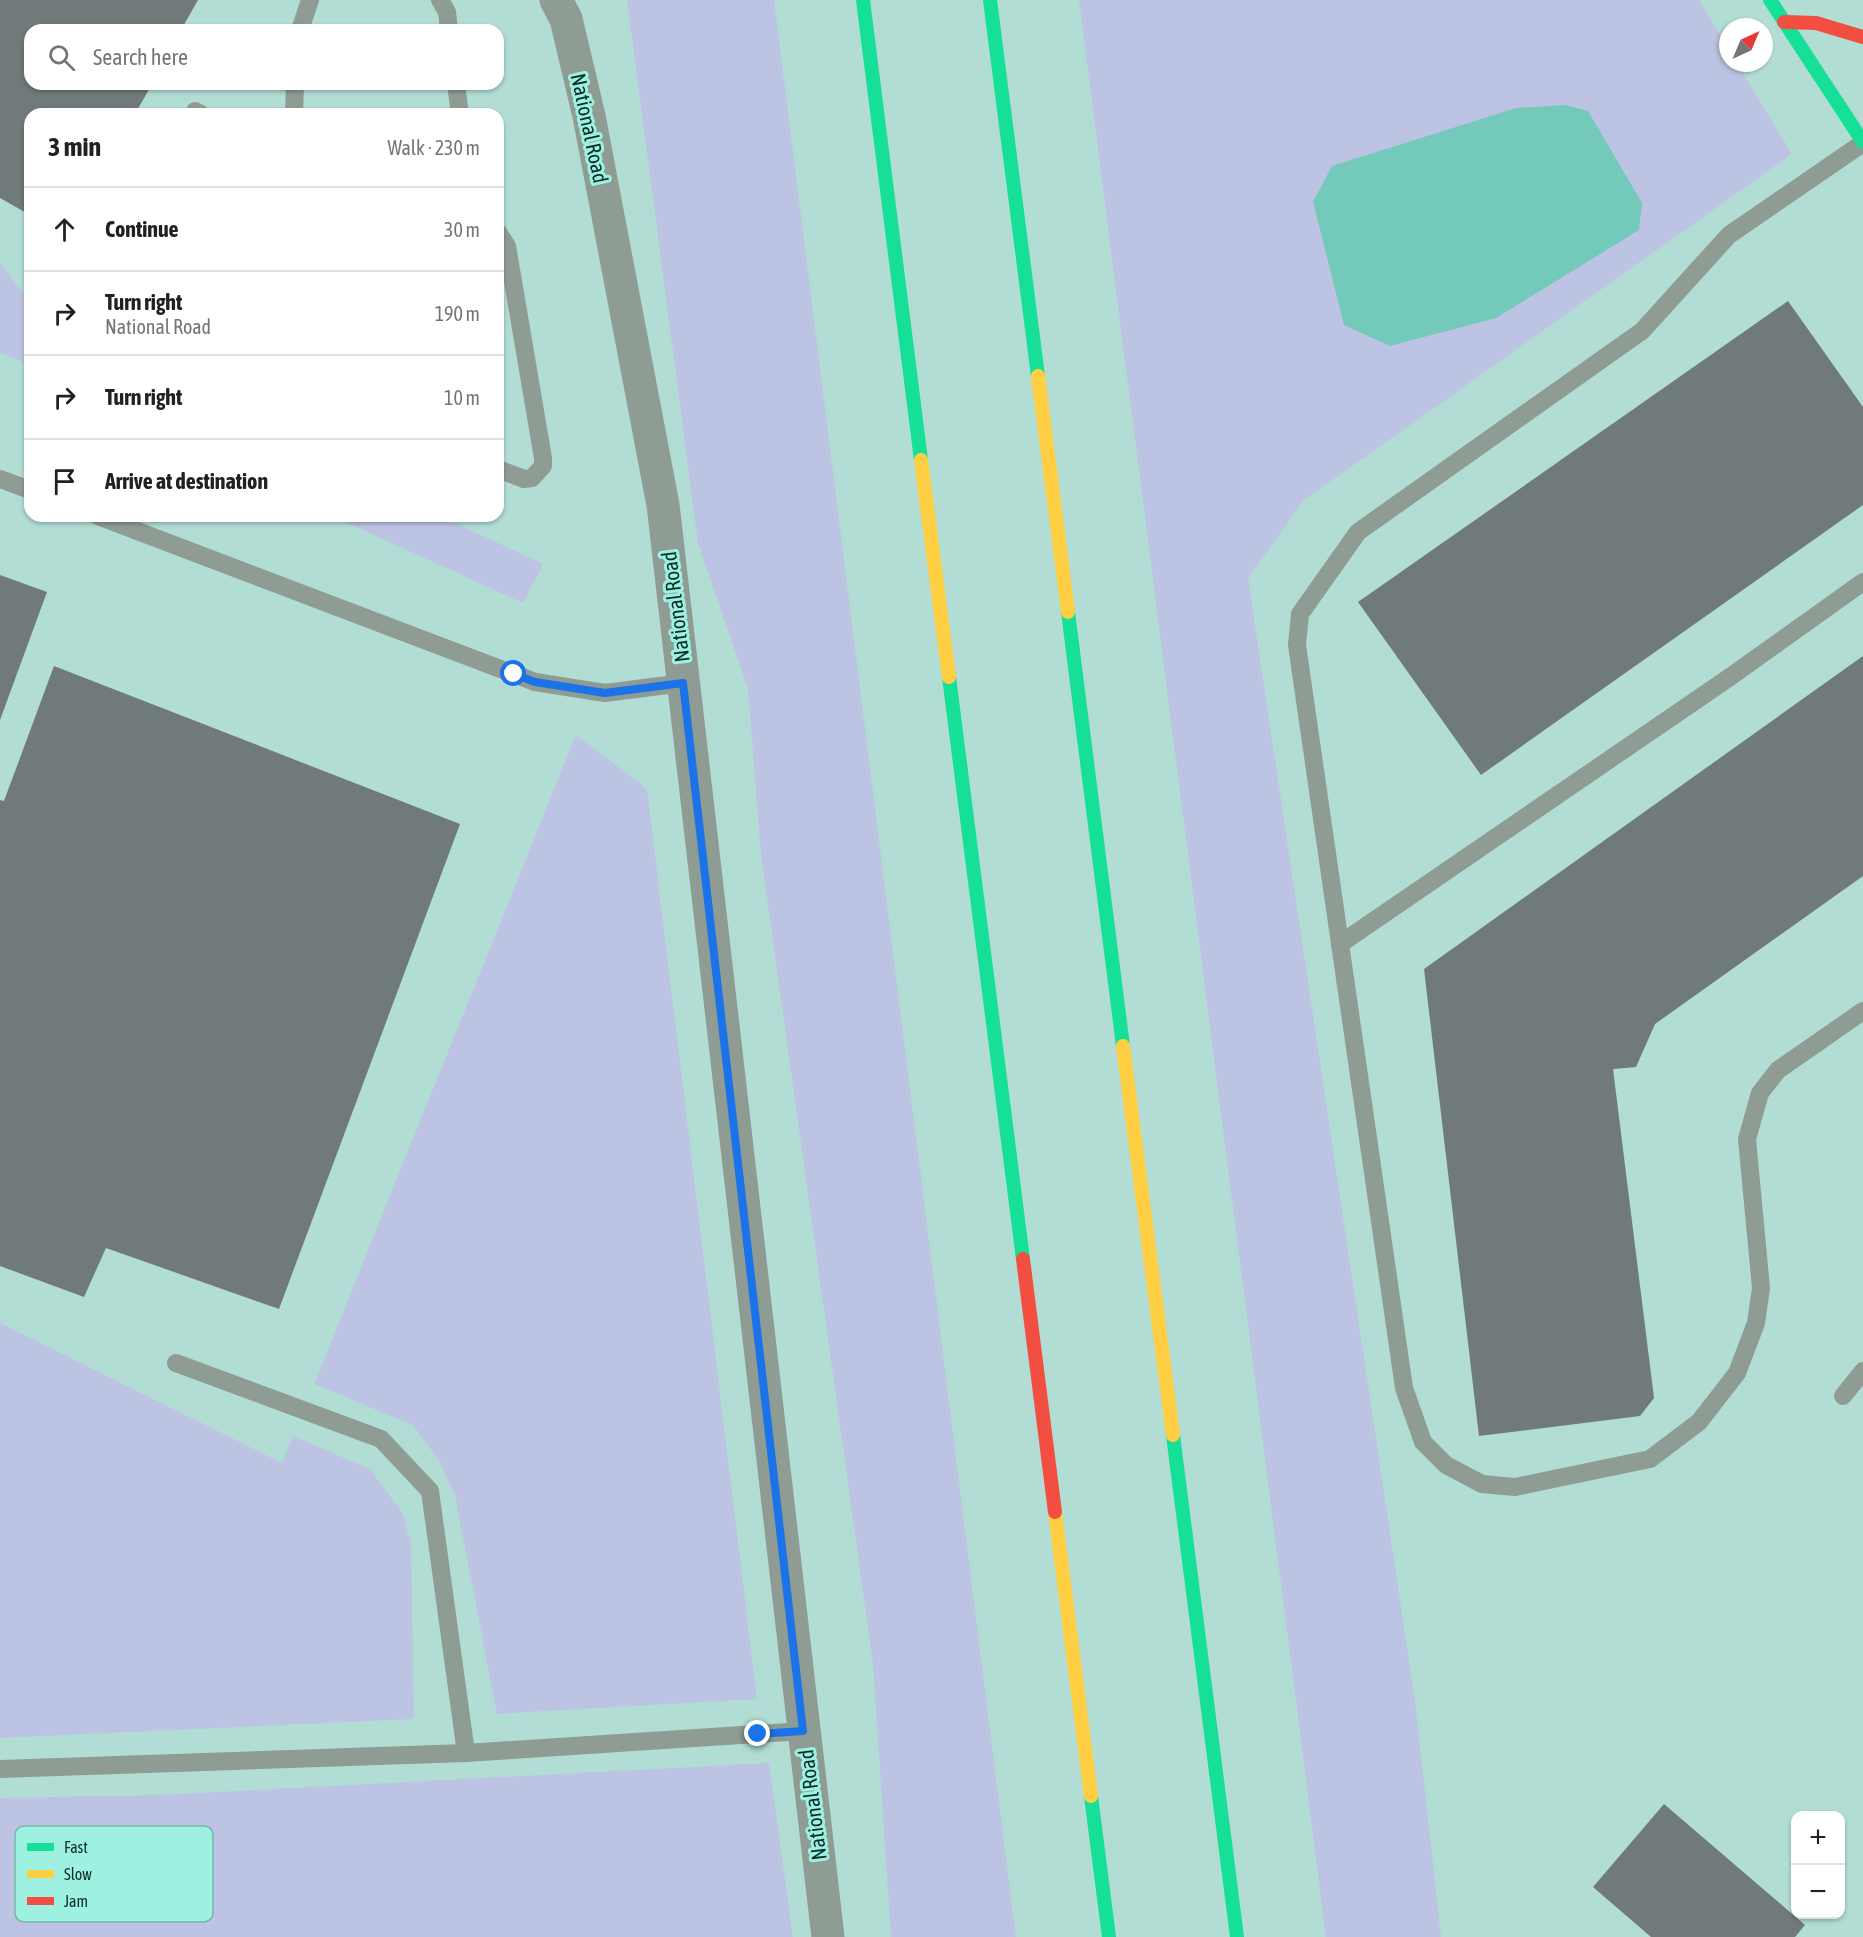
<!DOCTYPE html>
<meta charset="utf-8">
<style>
:root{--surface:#fff;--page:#f6f6f6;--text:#202124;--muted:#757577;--line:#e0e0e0}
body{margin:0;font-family:"Asap Condensed",sans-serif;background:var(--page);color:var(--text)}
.controls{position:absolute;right:18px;bottom:18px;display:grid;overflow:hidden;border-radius:12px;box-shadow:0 2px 4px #0004}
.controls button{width:54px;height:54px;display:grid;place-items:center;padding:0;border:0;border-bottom:2px solid var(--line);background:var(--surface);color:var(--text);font:30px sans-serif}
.compass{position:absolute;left:1719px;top:18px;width:54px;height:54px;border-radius:50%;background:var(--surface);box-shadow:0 2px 4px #0004;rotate:44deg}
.stop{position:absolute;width:18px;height:18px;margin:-14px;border:4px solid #1a73e8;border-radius:50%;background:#fff}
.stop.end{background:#1a73e8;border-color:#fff;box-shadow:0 2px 6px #0008}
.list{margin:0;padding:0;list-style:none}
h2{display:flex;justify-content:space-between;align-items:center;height:78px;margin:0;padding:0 24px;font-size:26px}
h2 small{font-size:20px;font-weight:400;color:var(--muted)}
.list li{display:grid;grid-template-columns:39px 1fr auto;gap:18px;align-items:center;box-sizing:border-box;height:84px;padding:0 24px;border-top:2px solid var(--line)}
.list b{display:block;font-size:22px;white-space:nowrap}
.list p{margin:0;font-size:20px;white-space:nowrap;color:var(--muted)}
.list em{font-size:20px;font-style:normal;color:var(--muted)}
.icon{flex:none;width:33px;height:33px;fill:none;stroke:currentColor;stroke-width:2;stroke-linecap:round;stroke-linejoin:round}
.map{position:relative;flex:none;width:1863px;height:1937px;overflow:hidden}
.search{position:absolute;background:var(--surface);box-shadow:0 2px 4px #0004;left:24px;top:24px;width:480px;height:66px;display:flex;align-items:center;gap:15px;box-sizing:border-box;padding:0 21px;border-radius:18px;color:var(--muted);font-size:22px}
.panel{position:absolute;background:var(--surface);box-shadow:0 2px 4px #0004;left:24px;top:108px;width:480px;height:414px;border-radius:18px}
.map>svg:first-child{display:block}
.green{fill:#bdc4e3}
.water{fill:#73c9ba}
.building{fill:#717a7a}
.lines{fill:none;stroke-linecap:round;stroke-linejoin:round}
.lane{stroke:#8e9c94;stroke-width:18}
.street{stroke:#8e9c94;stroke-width:33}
.fast{stroke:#16e098;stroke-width:14}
.slow{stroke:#ffcf43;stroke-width:14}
.jam{stroke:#f24e42;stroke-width:14}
.route{stroke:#1a73e8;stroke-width:8}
.labels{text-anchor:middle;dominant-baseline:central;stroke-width:6;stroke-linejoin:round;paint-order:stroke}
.street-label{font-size:21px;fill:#0a2d28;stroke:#9ef0e0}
.key{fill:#9ef0e0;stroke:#72b6a9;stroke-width:1.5}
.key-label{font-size:16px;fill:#0a2d28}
</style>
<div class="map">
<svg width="1863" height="1937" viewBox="0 0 1863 1937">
<rect width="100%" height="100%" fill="#b1ddd5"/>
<g class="green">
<polygon points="627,0 774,0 1016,1937 891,1937 873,1664 761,855 748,689 698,543"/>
<polygon points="1079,0 1699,0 1728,48 1728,63 1737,63 1792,154 1303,501 1248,578 1415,1701 1441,1937 1326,1937"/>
<polygon points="0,263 30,303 30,364 0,353"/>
<polygon points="332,516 440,516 543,564 523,603"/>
<polygon points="576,735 647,789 757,1699 497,1714 455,1496 440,1462 413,1425 314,1384"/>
<polygon points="0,1323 282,1463 293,1436 370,1469 403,1514 411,1545 414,1719 0,1738"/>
<polygon points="769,1763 793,1937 0,1937 0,1798 160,1795"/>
</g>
<polygon class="water" points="1565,105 1588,111 1642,203 1639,230 1496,318 1390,346 1344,325 1313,202 1332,166 1516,108"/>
<g class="building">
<polygon points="0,0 198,0 181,30 30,30 30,84 152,84 135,114 30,114 30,215 0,198"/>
<polygon points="1788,301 1863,407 1863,505 1481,775 1358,602"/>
<polygon points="0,575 47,592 0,720"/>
<polygon points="1863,656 1863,876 1655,1024 1636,1067 1613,1069 1654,1398 1640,1416 1479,1436 1424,969"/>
<polygon points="54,666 460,824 279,1309 106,1248 84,1297 0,1266 0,800 4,801"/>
<polygon points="1664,1804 1805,1925 1795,1937 1651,1937 1593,1887"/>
</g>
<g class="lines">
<g class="lane">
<polyline points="440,0 447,12 449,30"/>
<polyline points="300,30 310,0"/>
<polyline points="456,84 460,114"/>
<polyline points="194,114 195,111 201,114"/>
<polyline points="294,114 295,84"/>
<polyline points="1863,143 1729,235 1642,331 1358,532 1300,614 1297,645 1404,1388 1423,1442 1446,1465 1482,1484 1515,1487 1650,1459 1699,1422 1737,1373 1756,1323 1761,1288 1747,1139 1760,1093 1778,1070 1863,1011"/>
<polyline points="498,232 507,246 543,458 543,466 532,478 524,479 498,469"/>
<polyline points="0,479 30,490"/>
<polyline points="98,516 535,682 605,693 683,683"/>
<polyline points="1340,944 1730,677 1863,582"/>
<polyline points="176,1363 381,1439 430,1491 466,1753"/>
<polyline points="1843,1396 1863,1371"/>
<polyline points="0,1769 466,1753 803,1731"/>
</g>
<polyline class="street" points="556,0 566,19 589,116 663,505 828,1937"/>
<g class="fast">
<polyline points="863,0 921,460"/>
<polyline points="990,0 1038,376"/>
<polyline points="1770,0 1863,142"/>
<polyline points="1068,612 1123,1046"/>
<polyline points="949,677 1023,1259"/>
<polyline points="1173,1435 1237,1937"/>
<polyline points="1091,1796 1109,1937"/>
</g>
<g class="slow">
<polyline points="1038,376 1068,612"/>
<polyline points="921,460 949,677"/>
<polyline points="1123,1046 1173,1435"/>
<polyline points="1055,1512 1091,1796"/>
</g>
<g class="jam">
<polyline points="1784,22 1816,23 1863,37"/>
<polyline points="1023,1259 1055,1512"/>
</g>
</g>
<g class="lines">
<polyline class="route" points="514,674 535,682 605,693 683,683 803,1731 758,1734"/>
</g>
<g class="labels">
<g class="street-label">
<text transform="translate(590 128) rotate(78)">National Road</text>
<text transform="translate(675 607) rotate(-97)">National Road</text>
<text transform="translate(812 1805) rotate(-97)">National Road</text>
</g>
</g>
<rect x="15" y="1826" width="198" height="96" rx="9" class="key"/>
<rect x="27" y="1843" width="27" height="8" fill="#16e098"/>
<rect x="27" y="1870" width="27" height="8" fill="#ffcf43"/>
<rect x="27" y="1897" width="27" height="8" fill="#f24e42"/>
<g class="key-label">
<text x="64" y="1853">Fast</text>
<text x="64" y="1880">Slow</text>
<text x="64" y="1907">Jam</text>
</g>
</svg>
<div class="controls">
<button>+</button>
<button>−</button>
</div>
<svg class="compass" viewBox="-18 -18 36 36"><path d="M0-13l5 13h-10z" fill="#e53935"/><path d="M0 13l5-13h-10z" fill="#757577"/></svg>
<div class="stop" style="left:514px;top:674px"></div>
<div class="stop end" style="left:758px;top:1734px"></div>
<div class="search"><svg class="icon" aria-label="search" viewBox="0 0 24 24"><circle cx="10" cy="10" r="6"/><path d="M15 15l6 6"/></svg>Search here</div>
<section class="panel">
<h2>3 min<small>Walk · 230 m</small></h2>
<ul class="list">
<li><svg class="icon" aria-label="ahead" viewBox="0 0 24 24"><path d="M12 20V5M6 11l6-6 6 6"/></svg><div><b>Continue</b></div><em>30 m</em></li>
<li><svg class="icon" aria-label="right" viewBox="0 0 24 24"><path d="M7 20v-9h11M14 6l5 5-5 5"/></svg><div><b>Turn right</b><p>National Road</p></div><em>190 m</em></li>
<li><svg class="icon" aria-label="right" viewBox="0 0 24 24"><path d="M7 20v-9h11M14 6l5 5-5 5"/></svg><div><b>Turn right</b></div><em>10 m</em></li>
<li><svg class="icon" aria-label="arrive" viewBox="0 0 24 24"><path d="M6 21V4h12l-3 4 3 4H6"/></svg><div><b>Arrive at destination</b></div></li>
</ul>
</section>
</div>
